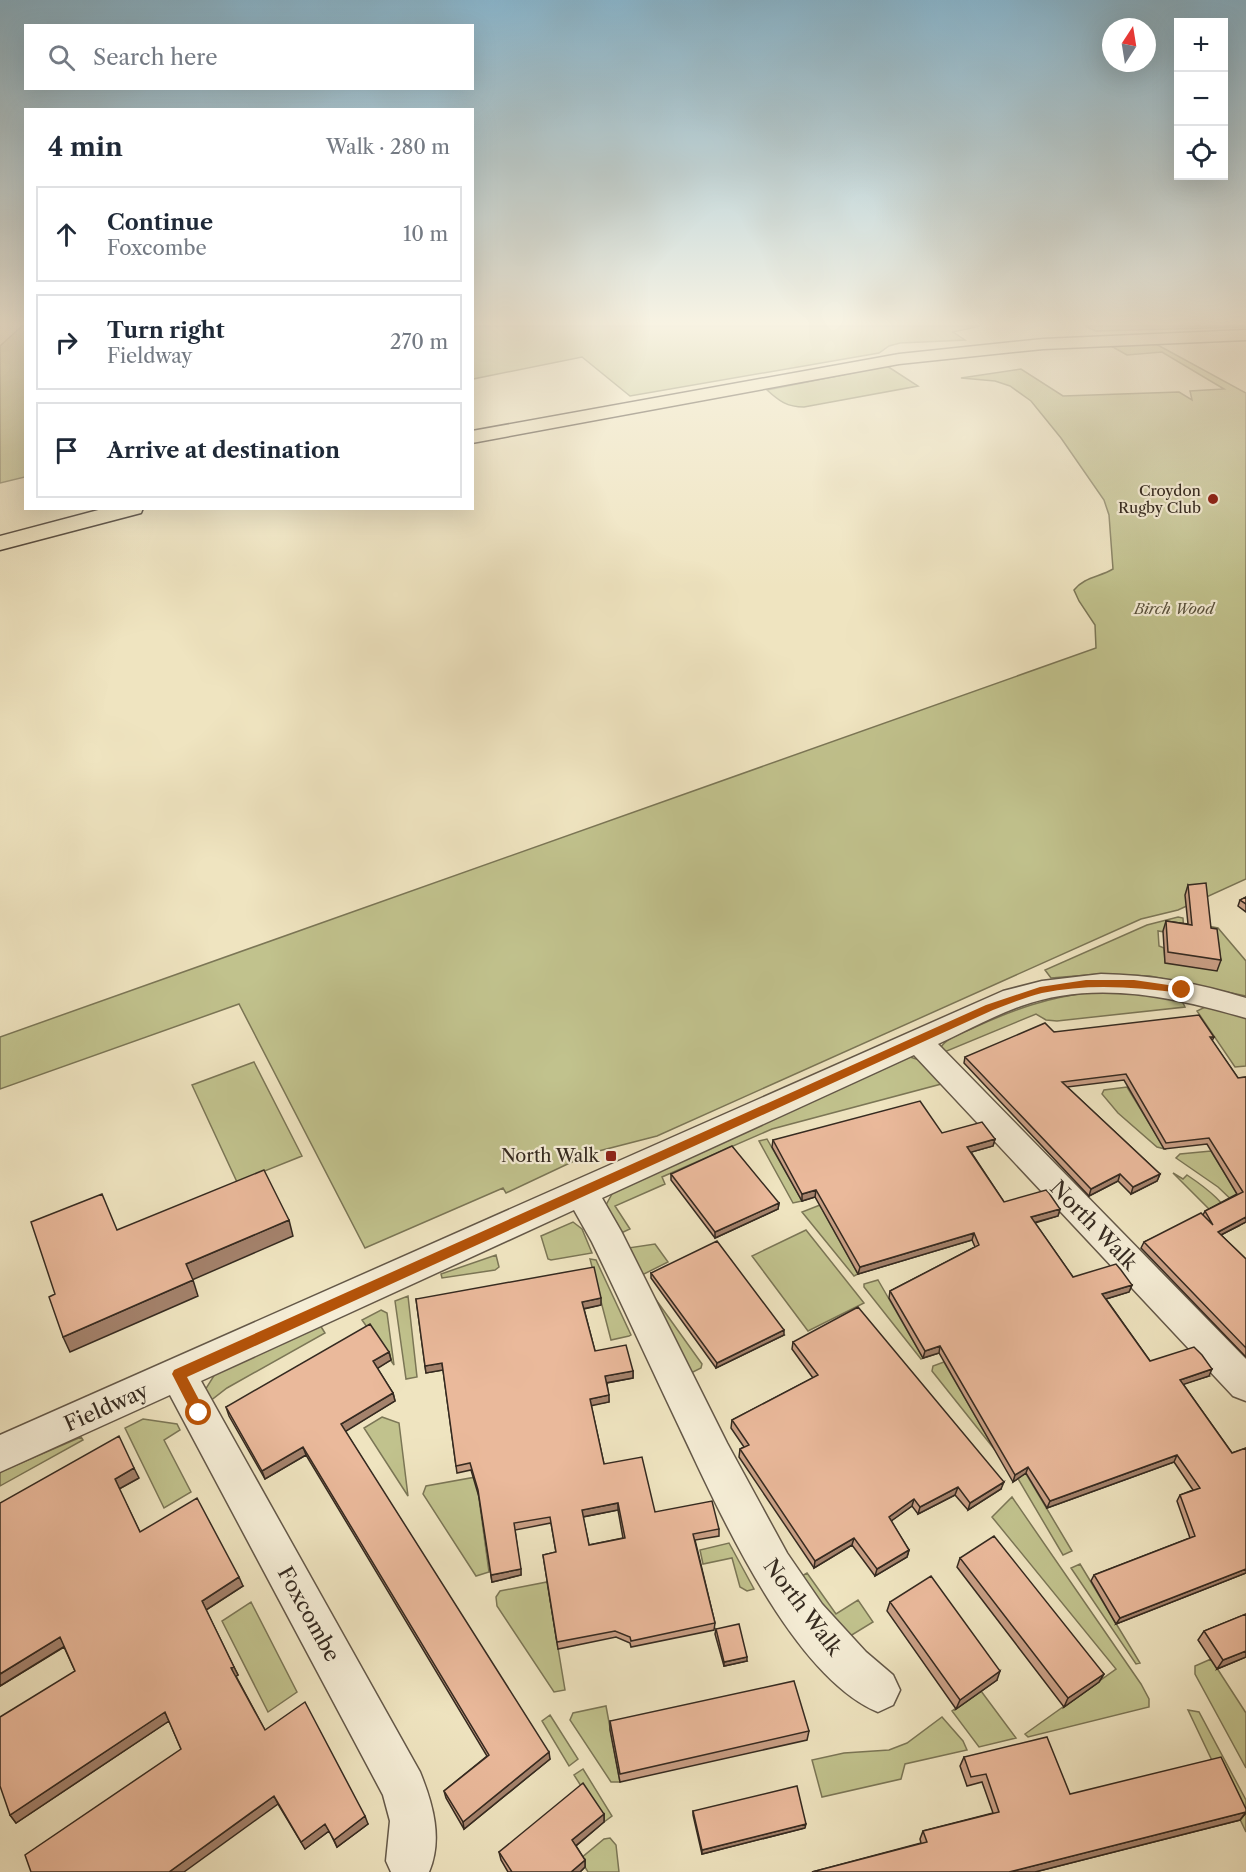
<!DOCTYPE html>
<meta charset="utf-8">
<style>
body{margin:0;font-family:"Libre Caslon Text",serif;background:#f2f2f3;color:#1f2937}
.controls{position:absolute;right:18px;top:18px;display:grid;overflow:hidden;border-radius:0px;box-shadow:0 6px 24px #0002}
.controls button{width:54px;height:54px;display:grid;place-items:center;padding:0;border:0;border-bottom:2px solid #e0e1e3;background:#fff;color:#1f2937;font:30px sans-serif}
.compass{position:absolute;left:1102px;top:18px;width:54px;height:54px;border-radius:50%;background:#fff;box-shadow:0 6px 24px #0002;rotate:12deg}
.stop{position:absolute;width:18px;height:18px;margin:-14px;border:4px solid #b45309;border-radius:50%;background:#fff}
.stop.end{background:#b45309;border-color:#fff;box-shadow:0 2px 6px #0008}
.list{margin:0;padding:0;list-style:none}
h2{display:flex;justify-content:space-between;align-items:center;height:78px;margin:0;padding:0 24px;font-size:26px}
h2 small{font-size:20px;font-weight:400;color:#747a83}
.list li{display:grid;grid-template-columns:39px 1fr auto;gap:18px;align-items:center;box-sizing:border-box;height:96px;margin:0 12px 12px;padding:0 12px;border:2px solid #e0e1e3;border-radius:0px}
.list b{display:block;font-size:22px;white-space:nowrap}
.list p{margin:0;font-size:20px;white-space:nowrap;color:#747a83}
.list em{font-size:20px;font-style:normal;color:#747a83}
.icon{flex:none;width:33px;height:33px;fill:none;stroke:currentColor;stroke-width:2;stroke-linecap:round;stroke-linejoin:round}
.map{position:relative;flex:none;width:1246px;height:1872px;overflow:hidden}
.search{position:absolute;background:#fff;box-shadow:0 6px 24px #0002;left:24px;top:24px;width:450px;height:66px;display:flex;align-items:center;gap:15px;box-sizing:border-box;padding:0 21px;border-radius:0px;color:#747a83;font-size:22px}
.panel{position:absolute;background:#fff;box-shadow:0 6px 24px #0002;left:24px;top:108px;width:450px;height:402px;border-radius:0px}
.map>svg:first-child{display:block}
</style>
<div class="map">
<svg width="1246" height="1872" viewBox="0 0 1246 1872">
<rect width="100%" height="100%" fill="#efe4c0"/>
<filter id="stains"><feTurbulence type="fractalNoise" baseFrequency=".00333" numOctaves="4"/><feColorMatrix values="0 0 0 0 .2 0 0 0 0 .09 0 0 0 0 .02 0 0 0 .5 -.17"/></filter>
<radialGradient id="worn" r=".72"><stop offset=".6" stop-color="#630" stop-opacity="0"/><stop offset="1" stop-color="#630" stop-opacity=".3"/></radialGradient>
<path fill="#c1c28d" stroke="#7b7656" stroke-width="1.5" d="M 22,326 L 26,326 L 25,477 L 0,483 L 0,346 Z
M 472,326 L 980,326 L 953,332 L 965,340 L 900,343 L 889,346 L 879,353 L 630,396 L 582,357 L 473,379 Z
M 1085,326 L 1246,326 L 1246,327 L 1096,331 Z
M 1154,343 L 1246,393 L 1246,879 L 1178,910 L 1141,919 L 657,1136 L 591,1153 L 506,1193 L 503,1188 L 365,1248 L 239,1004 L 0,1089 L 0,1037 L 1096,648 L 1095,625 L 1079,601 L 1074,590 C 1084,577 1100,577 1113,569 L 1109,515 L 1104,500 L 1061,438 L 1031,401 L 1010,386 L 995,381 L 961,378 L 1021,369 L 1063,396 L 1179,392 L 1192,400 L 1190,391 L 1224,389 L 1162,352 L 1127,355 L 1111,346 Z
M 887,366 L 918,386 L 804,407 C 787,407 779,401 767,390 Z
M 1178,917 L 1183,918 L 1184,935 L 1158,931 L 1159,946 L 1164,948 L 1165,962 L 1216,970 L 1215,955 L 1220,955 L 1218,940 L 1192,936 L 1191,923 L 1218,928 L 1246,961 L 1246,996 L 1150,976 L 1100,974 L 1051,978 L 1045,970 L 1147,925 Z
M 1094,992 L 1120,992 L 1181,999 L 1185,1007 L 1057,1021 L 1046,1020 L 1036,1014 L 942,1053 L 941,1047 C 948,1037 963,1033 973,1028 C 1015,1009 1048,997 1094,992 Z
M 1209,1005 L 1246,1017 L 1246,1066 L 1235,1067 L 1197,1011 Z
M 910,1057 L 926,1062 L 945,1083 L 772,1129 L 662,1177 L 665,1184 L 615,1206 L 630,1229 L 619,1234 L 606,1205 L 613,1192 Z
M 254,1062 L 302,1156 L 237,1182 L 192,1085 Z
M 1127,1087 L 1165,1149 L 1157,1147 L 1118,1113 L 1102,1094 L 1104,1090 Z
M 767,1139 L 802,1201 L 793,1203 L 759,1141 Z
M 1211,1151 L 1246,1208 L 1237,1205 L 1218,1187 L 1176,1158 L 1180,1154 Z
M 1173,1173 L 1183,1179 L 1187,1175 C 1211,1191 1223,1202 1239,1226 L 1230,1230 Z
M 820,1205 L 858,1274 L 854,1276 L 802,1212 Z
M 573,1222 L 582,1229 L 592,1253 L 551,1260 L 548,1259 L 541,1236 Z
M 806,1230 L 864,1303 L 808,1331 L 752,1256 Z
M 655,1244 L 668,1262 L 640,1276 L 628,1248 Z
M 496,1255 L 499,1267 L 495,1270 L 442,1278 L 441,1274 Z
M 590,1259 L 596,1260 L 631,1335 L 629,1336 L 611,1340 Z
M 878,1280 L 923,1358 L 921,1359 L 864,1287 L 864,1284 Z
M 644,1283 L 702,1364 L 701,1368 L 691,1373 Z
M 408,1296 L 417,1377 L 406,1379 L 395,1301 Z
M 381,1310 L 387,1313 L 394,1365 L 362,1320 Z
M 320,1325 L 325,1333 L 227,1388 L 210,1401 L 205,1390 L 215,1374 Z
M 944,1362 L 995,1450 L 932,1371 L 933,1366 Z
M 382,1417 L 399,1423 L 408,1496 L 364,1428 Z
M 143,1419 L 177,1424 L 180,1430 L 164,1440 L 191,1492 L 164,1508 L 125,1428 Z
M 81,1437 L 83,1440 L 0,1486 L 0,1472 Z
M 1016,1457 L 1072,1551 L 1063,1555 L 1007,1460 Z
M 476,1477 L 489,1572 L 476,1576 L 423,1494 L 426,1486 Z
M 1012,1497 L 1141,1684 L 1149,1699 L 1149,1707 L 1028,1737 L 1025,1734 L 1116,1669 L 992,1517 Z
M 729,1543 L 754,1589 L 747,1591 L 740,1587 L 732,1558 L 703,1564 L 700,1550 Z
M 1080,1564 L 1140,1663 L 1136,1664 L 1071,1568 Z
M 807,1573 L 836,1614 L 858,1600 L 873,1622 L 842,1641 L 795,1580 Z
M 547,1582 L 565,1690 L 554,1692 L 497,1606 L 496,1597 L 500,1591 Z
M 251,1602 L 297,1692 L 268,1712 L 222,1621 Z
M 1211,1659 L 1246,1713 L 1246,1768 L 1195,1674 L 1195,1666 Z
M 981,1691 L 1016,1738 L 979,1747 L 952,1711 Z
M 606,1706 L 620,1782 L 611,1782 L 570,1720 L 573,1713 Z
M 1188,1710 L 1199,1712 L 1246,1800 L 1246,1832 Z
M 550,1715 L 578,1759 L 569,1766 L 542,1721 Z
M 942,1717 L 963,1741 L 967,1750 L 905,1764 L 901,1779 L 822,1797 L 812,1760 L 844,1753 L 889,1750 L 907,1743 Z
M 583,1769 L 612,1816 L 604,1822 L 574,1775 Z
M 610,1838 L 616,1845 L 619,1872 L 588,1872 L 580,1859 L 604,1839 Z"/>
<g fill="none" stroke-linecap="round" stroke-linejoin="round">
<g stroke="#645848" stroke-width="3">
<path id="minor" d="M 1101,974 C 1151,975 1198,983 1246,998 L 1246,1018 C 1174,997 1095,979 1021,1006 C 993,1016 966,1031 938,1044 L 1246,1359 L 1246,1401 L 1233,1396 L 914,1055 L 602,1198 L 621,1231 L 727,1443 L 787,1553 L 822,1604 L 866,1652 L 893,1675 L 900,1690 L 893,1705 L 878,1712 C 793,1677 721,1515 683,1435 C 652,1370 623,1306 592,1242 L 574,1210 L 201,1381 L 420,1772 C 433,1804 443,1839 429,1872 L 391,1872 L 386,1861 L 390,1821 L 383,1795 L 170,1395 L 0,1472 L 0,1435 L 1003,991 L 1042,981 Z"/>
</g>
<g stroke="#352a20" stroke-width="3">
<path id="primary" d="M 1246,330 L 1246,340 L 1043,349 L 899,364 L 472,443 L 472,431 L 899,354 L 1043,339 Z
M 106,508 L 143,508 L 141,513 L 0,550 L 0,536 Z"/>
</g>
<use href="#minor" fill="#f5edd6" fill-rule="evenodd"/>
<use href="#primary" fill="#efe4c0" fill-rule="evenodd"/>
</g>
<path fill="#c99f85" stroke="#352a20" stroke-width="1.5" fill-rule="evenodd" d="M 1188,885 L 1211,928 L 1221,960 L 1217,971 L 1165,963 L 1163,931 L 1166,921 L 1188,924 L 1185,895 Z
M 1246,897 L 1246,912 L 1238,906 L 1240,900 Z
M 1054,1032 L 1214,1037 L 1212,1041 L 1238,1078 L 1246,1077 L 1246,1222 L 1221,1235 L 1246,1259 L 1246,1357 L 1141,1248 L 1144,1242 L 1203,1215 L 1205,1211 L 1237,1194 L 1207,1144 L 1164,1149 L 1124,1080 L 1067,1087 L 1160,1174 L 1157,1181 L 1131,1194 L 1118,1181 L 1089,1196 L 964,1063 L 965,1057 Z
M 942,1133 L 995,1139 L 993,1146 L 971,1152 L 1004,1202 L 1060,1209 L 1058,1216 L 1035,1223 L 1073,1277 L 1132,1285 L 1129,1292 L 1106,1299 L 1150,1361 L 1209,1376 L 1183,1384 L 1232,1453 L 1246,1448 L 1246,1573 L 1116,1624 L 1091,1581 L 1094,1575 L 1190,1538 L 1177,1501 L 1180,1495 L 1193,1490 L 1174,1462 L 1047,1508 L 1026,1473 L 1013,1482 L 939,1353 L 923,1358 L 889,1298 L 890,1291 L 975,1247 L 972,1240 L 858,1274 L 815,1197 L 802,1201 L 772,1147 L 773,1140 Z
M 671,1174 L 779,1203 L 778,1209 L 715,1238 L 671,1180 Z
M 651,1273 L 784,1335 L 716,1368 L 651,1278 Z
M 416,1299 L 601,1305 L 584,1309 L 595,1351 L 633,1371 L 633,1378 L 607,1383 L 609,1402 L 591,1405 L 604,1464 L 655,1512 L 719,1529 L 719,1536 L 695,1540 L 715,1623 L 714,1630 L 631,1647 L 630,1643 L 616,1637 L 558,1649 L 543,1555 L 556,1552 L 551,1523 L 515,1530 L 521,1575 L 492,1582 L 479,1497 L 471,1470 L 457,1473 L 443,1370 L 426,1373 ZM 618,1510 L 623,1538 L 589,1545 L 583,1517 Z
M 793,1342 L 1001,1489 L 968,1510 L 955,1495 L 918,1514 L 912,1506 L 891,1521 L 909,1550 L 907,1557 L 875,1576 L 852,1545 L 814,1568 L 739,1457 L 740,1449 L 744,1447 L 731,1428 L 732,1420 L 813,1378 L 792,1349 Z
M 389,1352 L 391,1360 L 377,1368 L 393,1393 L 395,1401 L 345,1431 L 550,1759 L 464,1829 L 446,1798 L 444,1791 L 487,1756 L 306,1455 L 265,1479 L 229,1416 L 226,1407 Z
M 139,1478 L 119,1489 L 140,1532 L 243,1586 L 206,1610 L 234,1667 L 238,1675 L 236,1676 L 265,1730 L 368,1824 L 337,1847 L 329,1831 L 305,1849 L 278,1804 L 181,1749 L 169,1721 L 16,1823 L 10,1815 L 75,1671 L 64,1647 L 0,1686 L 0,1503 Z
M 960,1558 L 1104,1674 L 1099,1682 L 1064,1707 L 957,1567 Z
M 890,1602 L 997,1680 L 956,1709 L 887,1611 Z
M 1246,1614 L 1246,1657 L 1217,1669 L 1198,1640 L 1204,1631 Z
M 716,1629 L 747,1661 L 724,1666 L 715,1634 Z
M 610,1721 L 809,1731 L 807,1740 L 620,1782 L 610,1730 Z
M 964,1757 L 1070,1794 L 1246,1809 L 1246,1813 L 1240,1820 L 1035,1872 L 812,1872 L 921,1843 L 920,1839 L 923,1831 L 993,1813 L 982,1782 L 967,1786 L 960,1766 Z
M 693,1811 L 805,1828 L 702,1854 L 693,1815 Z
M 604,1814 L 604,1822 L 576,1846 L 585,1860 L 585,1867 L 580,1872 L 508,1872 L 501,1860 L 499,1852 Z"/>
<path fill="#a4826c" stroke="#352a20" stroke-width="1.5" d="M 995,1139 L 993,1146 L 965,1154 L 967,1147 Z
M 1120,1174 L 1118,1181 L 1089,1196 L 1091,1189 Z
M 1160,1174 L 1157,1181 L 1131,1194 L 1133,1187 Z
M 816,1190 L 815,1197 L 802,1201 L 802,1194 Z
M 779,1203 L 778,1209 L 715,1238 L 715,1232 Z
M 1060,1209 L 1058,1216 L 1029,1224 L 1031,1217 Z
M 1246,1217 L 1246,1222 L 1215,1238 L 1218,1232 Z
M 289,1220 L 293,1236 L 192,1280 L 186,1264 Z
M 974,1233 L 972,1240 L 858,1274 L 860,1267 Z
M 193,1280 L 198,1296 L 70,1352 L 63,1337 Z
M 1132,1285 L 1129,1292 L 1099,1301 L 1102,1294 Z
M 601,1298 L 601,1305 L 582,1309 L 582,1302 Z
M 784,1330 L 784,1335 L 716,1368 L 717,1363 Z
M 940,1346 L 939,1353 L 923,1358 L 925,1351 Z
M 389,1352 L 391,1360 L 375,1370 L 373,1361 Z
M 442,1363 L 443,1370 L 426,1373 L 425,1366 Z
M 1212,1369 L 1209,1376 L 1176,1387 L 1180,1380 Z
M 633,1371 L 633,1378 L 605,1383 L 605,1376 Z
M 393,1393 L 395,1401 L 343,1433 L 341,1424 Z
M 609,1395 L 609,1402 L 590,1406 L 590,1399 Z
M 303,1447 L 306,1455 L 265,1479 L 262,1471 Z
M 1177,1455 L 1174,1462 L 1047,1508 L 1050,1501 Z
M 1028,1467 L 1026,1473 L 1013,1482 L 1015,1475 Z
M 134,1468 L 139,1478 L 119,1489 L 115,1479 Z
M 1004,1482 L 1001,1489 L 968,1510 L 970,1503 Z
M 958,1487 L 955,1495 L 918,1514 L 920,1507 Z
M 914,1499 L 912,1506 L 887,1524 L 889,1517 Z
M 618,1503 L 618,1510 L 582,1517 L 582,1510 Z
M 854,1538 L 852,1545 L 814,1568 L 815,1561 Z
M 909,1550 L 907,1557 L 875,1576 L 877,1569 Z
M 521,1569 L 521,1575 L 492,1582 L 491,1575 Z
M 1246,1569 L 1246,1573 L 1116,1624 L 1120,1618 Z
M 239,1577 L 243,1586 L 206,1610 L 202,1601 Z
M 60,1637 L 65,1646 L 0,1686 L 0,1674 Z
M 1246,1651 L 1246,1657 L 1217,1669 L 1223,1660 Z
M 747,1657 L 747,1661 L 724,1666 L 724,1662 Z
M 234,1667 L 238,1675 L 235,1677 L 231,1668 Z
M 1000,1671 L 997,1680 L 956,1709 L 960,1700 Z
M 1104,1674 L 1099,1682 L 1064,1707 L 1068,1698 Z
M 165,1712 L 169,1721 L 16,1823 L 10,1815 Z
M 549,1752 L 550,1759 L 464,1829 L 463,1822 Z
M 274,1796 L 278,1804 L 184,1872 L 169,1872 Z
M 1246,1812 L 1240,1820 L 1035,1872 L 1009,1872 Z
M 604,1814 L 604,1822 L 573,1848 L 572,1840 Z
M 365,1816 L 368,1824 L 337,1847 L 334,1840 Z
M 325,1824 L 329,1831 L 305,1849 L 301,1842 Z
M 806,1824 L 805,1828 L 702,1854 L 702,1850 Z
M 585,1860 L 585,1867 L 580,1872 L 571,1872 Z"/>
<path fill="#eab99b" stroke="#352a20" stroke-width="1.5" fill-rule="evenodd" d="M 1206,883 L 1211,928 L 1217,929 L 1221,960 L 1168,952 L 1166,921 L 1192,925 L 1188,885 Z
M 1246,897 L 1246,904 L 1240,900 Z
M 1199,1015 L 1214,1037 L 1210,1037 L 1238,1078 L 1246,1077 L 1246,1217 L 1218,1232 L 1246,1259 L 1246,1348 L 1144,1242 L 1201,1213 L 1213,1225 L 1205,1211 L 1243,1192 L 1209,1138 L 1166,1143 L 1126,1074 L 1062,1082 L 1160,1174 L 1133,1187 L 1120,1174 L 1091,1189 L 965,1057 L 1045,1023 L 1054,1032 Z
M 920,1101 L 942,1133 L 982,1122 L 995,1139 L 967,1147 L 1004,1202 L 1046,1190 L 1049,1193 L 1060,1209 L 1031,1217 L 1073,1277 L 1116,1264 L 1121,1270 L 1132,1285 L 1102,1294 L 1150,1361 L 1194,1347 L 1202,1355 L 1212,1369 L 1180,1380 L 1232,1453 L 1246,1448 L 1246,1569 L 1120,1618 L 1094,1575 L 1195,1536 L 1180,1495 L 1200,1488 L 1177,1455 L 1050,1501 L 1028,1467 L 1015,1475 L 940,1346 L 925,1351 L 890,1291 L 979,1245 L 974,1233 L 860,1267 L 816,1190 L 802,1194 L 773,1140 Z
M 732,1146 L 779,1203 L 715,1232 L 671,1174 Z
M 264,1170 L 289,1220 L 186,1264 L 193,1280 L 63,1337 L 49,1297 L 55,1294 L 31,1222 L 102,1194 L 117,1230 Z
M 717,1241 L 784,1330 L 717,1363 L 651,1273 Z
M 594,1267 L 601,1298 L 582,1302 L 595,1351 L 626,1345 L 633,1371 L 605,1376 L 609,1395 L 590,1399 L 604,1464 L 642,1457 L 655,1512 L 712,1501 L 719,1529 L 693,1534 L 715,1623 L 631,1641 L 630,1637 L 615,1631 L 557,1642 L 543,1555 L 556,1552 L 550,1517 L 514,1523 L 521,1569 L 491,1575 L 478,1490 L 470,1463 L 456,1466 L 442,1363 L 425,1366 L 416,1299 ZM 618,1503 L 625,1538 L 589,1545 L 582,1510 Z
M 858,1307 L 1004,1482 L 970,1503 L 958,1487 L 920,1507 L 914,1499 L 889,1517 L 909,1550 L 877,1569 L 854,1538 L 815,1561 L 740,1449 L 749,1445 L 732,1420 L 818,1375 L 793,1342 Z
M 370,1324 L 389,1352 L 373,1361 L 393,1393 L 341,1424 L 549,1752 L 463,1822 L 444,1791 L 489,1755 L 303,1447 L 262,1471 L 226,1407 Z
M 119,1436 L 134,1468 L 115,1479 L 140,1532 L 197,1498 L 239,1577 L 202,1601 L 234,1667 L 231,1668 L 265,1730 L 305,1702 L 365,1816 L 334,1840 L 325,1824 L 301,1842 L 274,1796 L 169,1872 L 31,1872 L 25,1855 L 181,1749 L 165,1712 L 10,1815 L 0,1786 L 0,1717 L 75,1671 L 60,1637 L 0,1674 L 0,1503 Z
M 994,1536 L 1104,1674 L 1068,1698 L 960,1558 Z
M 931,1576 L 1000,1671 L 960,1700 L 890,1602 Z
M 1246,1614 L 1246,1651 L 1223,1660 L 1204,1631 Z
M 739,1624 L 747,1657 L 724,1662 L 716,1629 Z
M 794,1681 L 809,1731 L 620,1774 L 610,1721 Z
M 1047,1737 L 1070,1794 L 1221,1757 L 1246,1809 L 1246,1812 L 1009,1872 L 812,1872 L 927,1842 L 923,1831 L 999,1812 L 986,1774 L 971,1777 L 964,1757 Z
M 583,1783 L 604,1814 L 572,1840 L 585,1860 L 571,1872 L 512,1872 L 499,1852 Z
M 797,1786 L 806,1824 L 702,1850 L 693,1811 Z"/>
<linearGradient id="sky" x2="0" y2="1"><stop stop-color="#89b8d1"/><stop offset="0.55" stop-color="#f8f3e3"/><stop offset="1" stop-color="#f8f3e3" stop-opacity="0"/></linearGradient>
<rect width="1246" height="588" fill="url(#sky)"/>
<path fill="#b45309" d="M 1086,980 L 1134,980 L 1182,987 L 1187,990 L 1182,993 C 1135,987 1089,983 1042,993 C 1026,997 1009,1004 993,1010 L 187,1377 L 206,1413 L 204,1417 L 199,1419 L 194,1417 L 172,1374 L 174,1370 L 986,1005 L 1040,987 Z"/>
<g fill="#8f2418" stroke="#f5edd6" stroke-width="2">
<circle cx="1213" cy="499" r="6"/>
<rect x="605" y="1150" width="12" height="12" rx="3"/>
</g>
<g text-anchor="middle" dominant-baseline="central" stroke-width="4.5" stroke-linejoin="round" paint-order="stroke">
<g font-size="15" fill="#352a20" stroke="#f5edd6" text-anchor="end">
<text x="1201" y="490">Croydon<tspan x="1201" dy="17">Rugby Club</tspan></text>
</g>
<g font-size="15" font-style="italic" fill="#58503b" stroke="#f5edd6">
<text x="1174" y="608">Birch Wood</text>
</g>
<g font-size="18" fill="#352a20" stroke="#f5edd6" text-anchor="end">
<text x="599" y="1156">North Walk</text>
</g>
<g font-size="21" fill="#352a20" stroke="#f5edd6">
<text transform="translate(1094 1225) rotate(46)">North Walk</text>
<text transform="translate(106 1407) rotate(-24)">Fieldway</text>
<text transform="translate(803 1607) rotate(53)">North Walk</text>
<text transform="translate(309 1614) rotate(61)">Foxcombe</text>
</g>
</g>
<rect width="100%" height="100%" filter="url(#stains)"/>
<rect width="100%" height="100%" fill="url(#worn)"/>
</svg>
<div class="controls">
<button>+</button>
<button>−</button>
<button><svg class="icon" aria-label="locate" viewBox="0 0 24 24"><circle cx="12" cy="12" r="6"/><path d="M12 2v4M12 18v4M2 12h4M18 12h4"/></svg></button>
</div>
<svg class="compass" viewBox="-18 -18 36 36"><path d="M0-13l5 13h-10z" fill="#e53935"/><path d="M0 13l5-13h-10z" fill="#747a83"/></svg>
<div class="stop" style="left:199px;top:1413px"></div>
<div class="stop end" style="left:1182px;top:990px"></div>
<div class="search"><svg class="icon" aria-label="search" viewBox="0 0 24 24"><circle cx="10" cy="10" r="6"/><path d="M15 15l6 6"/></svg>Search here</div>
<section class="panel">
<h2>4 min<small>Walk · 280 m</small></h2>
<ul class="list">
<li><svg class="icon" aria-label="ahead" viewBox="0 0 24 24"><path d="M12 20V5M6 11l6-6 6 6"/></svg><div><b>Continue</b><p>Foxcombe</p></div><em>10 m</em></li>
<li><svg class="icon" aria-label="right" viewBox="0 0 24 24"><path d="M7 20v-9h11M14 6l5 5-5 5"/></svg><div><b>Turn right</b><p>Fieldway</p></div><em>270 m</em></li>
<li><svg class="icon" aria-label="arrive" viewBox="0 0 24 24"><path d="M6 21V4h12l-3 4 3 4H6"/></svg><div><b>Arrive at destination</b></div></li>
</ul>
</section>
</div>
